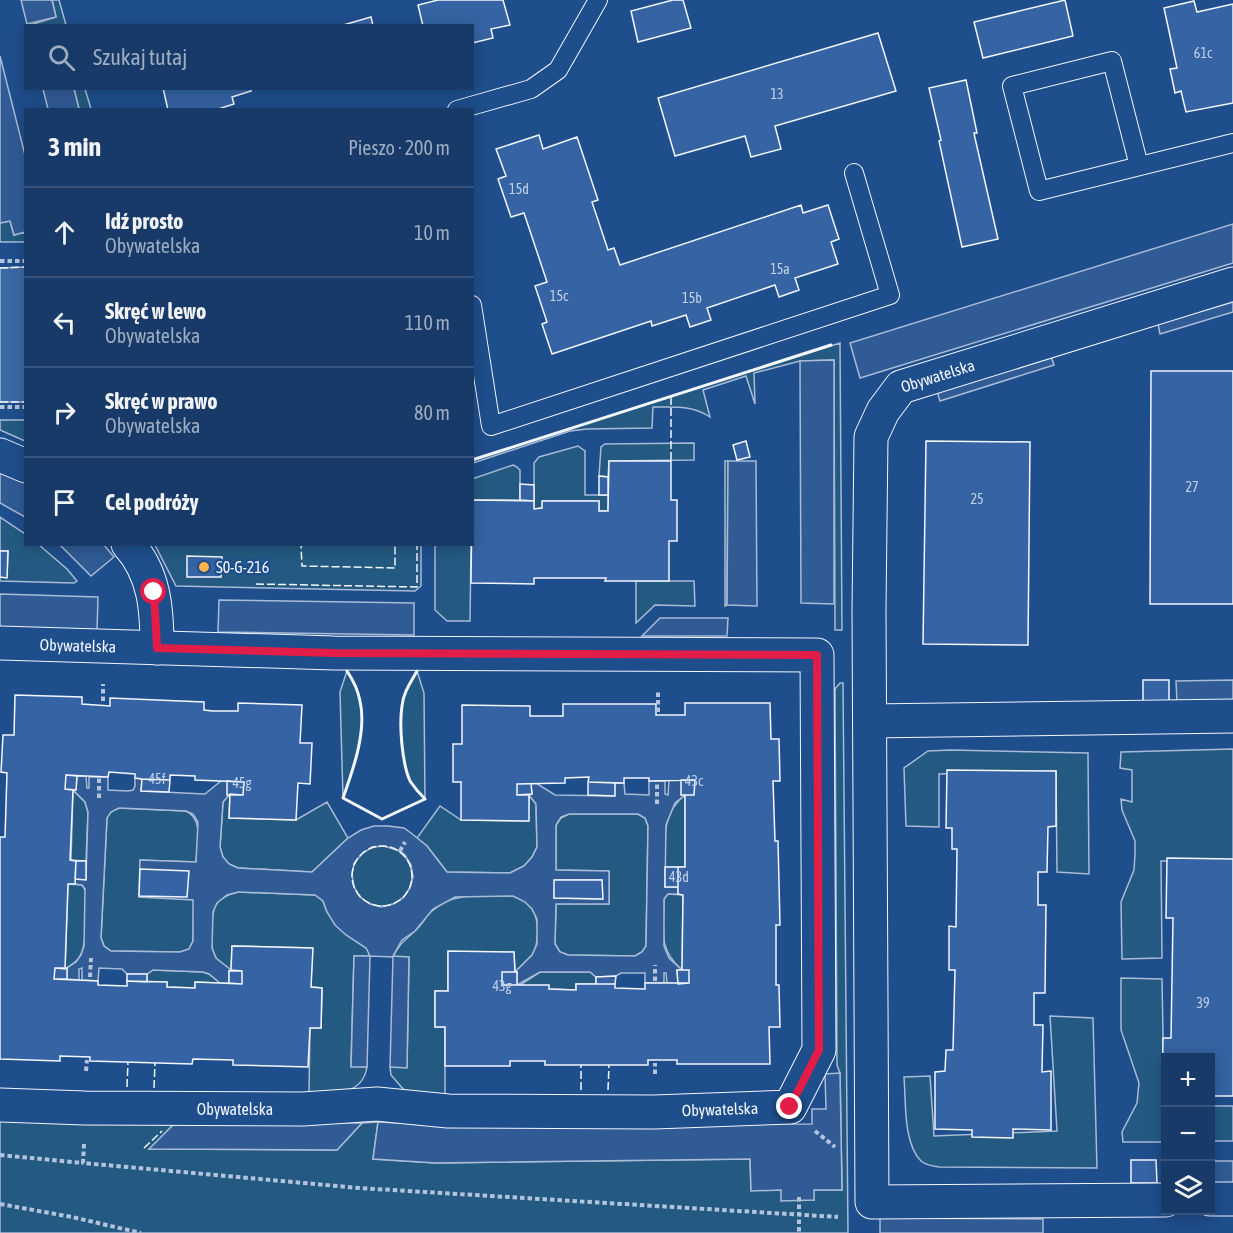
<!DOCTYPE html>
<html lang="pl">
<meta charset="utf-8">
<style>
body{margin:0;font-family:"Asap Condensed",sans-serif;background:#244571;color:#f1f3f6}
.controls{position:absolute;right:18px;bottom:18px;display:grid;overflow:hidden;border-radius:0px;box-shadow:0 3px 15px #0003}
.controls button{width:54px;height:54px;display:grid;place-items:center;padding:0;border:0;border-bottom:2px solid #36547d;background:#173a69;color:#f1f3f6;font:30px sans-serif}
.stop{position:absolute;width:18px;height:18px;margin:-14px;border:4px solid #e11d48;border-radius:50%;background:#fff}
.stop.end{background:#e11d48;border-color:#fff;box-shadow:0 2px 6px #0008}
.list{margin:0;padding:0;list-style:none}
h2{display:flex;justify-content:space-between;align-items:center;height:78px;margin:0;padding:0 24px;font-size:26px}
h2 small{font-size:20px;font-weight:400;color:#9eadc0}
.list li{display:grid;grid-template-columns:39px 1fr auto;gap:18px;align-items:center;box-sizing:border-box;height:90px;padding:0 24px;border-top:2px solid #36547d}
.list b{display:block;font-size:22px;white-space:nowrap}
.list p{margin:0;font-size:20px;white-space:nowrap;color:#9eadc0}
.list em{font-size:20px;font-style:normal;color:#9eadc0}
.icon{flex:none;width:33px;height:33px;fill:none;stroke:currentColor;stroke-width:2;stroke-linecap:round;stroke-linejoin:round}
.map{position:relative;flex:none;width:1233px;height:1233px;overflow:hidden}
.search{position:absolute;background:#173a69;box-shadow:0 3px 15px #0003;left:24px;top:24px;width:450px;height:66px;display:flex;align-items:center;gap:15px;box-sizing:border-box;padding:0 21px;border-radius:0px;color:#9eadc0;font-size:22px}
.panel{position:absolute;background:#173a69;box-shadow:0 3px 15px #0003;left:24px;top:108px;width:450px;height:438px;border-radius:0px}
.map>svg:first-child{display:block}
</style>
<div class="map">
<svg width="1233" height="1233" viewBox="0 0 1233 1233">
<rect width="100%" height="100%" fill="#1f4e8c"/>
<path fill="#245a82" stroke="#a8bbd7" stroke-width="1.5" d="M 52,0 L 59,0 L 66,25 L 27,26 L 56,17 Z
M 74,89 L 85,89 L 91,109 L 79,109 Z
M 10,221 L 14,235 L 25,232 L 25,242 L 0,242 L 0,223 Z
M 840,343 L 842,630 L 835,630 L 834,360 L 800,361 L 754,373 L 755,404 L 746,376 L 703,390 L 710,417 C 692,405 674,407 653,407 L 652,428 L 587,429 L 570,431 L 473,463 L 472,460 Z
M 0,420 L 25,420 L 25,441 L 0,430 Z
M 694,443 L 694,460 L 609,461 L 608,477 L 599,476 L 601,447 L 605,444 Z
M 578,446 L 585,451 L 585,495 L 608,495 L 608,511 L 599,511 L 599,501 L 543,501 L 542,508 L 534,509 L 534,463 L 539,457 Z
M 725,461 L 728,461 L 727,605 L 725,606 Z
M 513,465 L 517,467 L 520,470 L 520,500 L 473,500 L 472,479 Z
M 0,517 L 25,534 L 26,544 L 39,545 L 67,569 L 77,581 L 74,583 L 0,581 L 0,577 L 7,577 L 8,551 L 0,551 Z
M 155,545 L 421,545 L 421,586 L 415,591 L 176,586 Z
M 435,545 L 471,545 L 470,621 L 447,621 L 435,610 Z
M 636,581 L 694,581 L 695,606 L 655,605 L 636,623 Z
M 347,671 C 353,680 358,690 360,701 C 367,731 353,770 343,798 L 340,692 Z
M 417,671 L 424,693 L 425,799 C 420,794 414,787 410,781 C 402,763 399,725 402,706 C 403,693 411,682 417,671 Z
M 840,683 L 843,683 L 848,1233 L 0,1233 L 0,1117 L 176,1122 L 150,1149 L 337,1150 L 362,1123 L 378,1122 L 373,1159 L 436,1163 L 750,1159 L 751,1190 L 781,1190 L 814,1200 L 813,1190 L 842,1190 L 840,1073 L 837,1065 L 835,689 Z
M 1233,749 L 1233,861 L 1161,861 L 1162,958 L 1122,959 L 1121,902 L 1134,870 L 1135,854 L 1135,841 L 1122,810 L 1121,799 L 1132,802 L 1132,770 L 1120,768 L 1121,752 Z
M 951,750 L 1088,753 L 1089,874 L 1057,872 L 1056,771 L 939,774 L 939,827 L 906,826 L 904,768 L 928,751 Z
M 73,790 L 85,802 L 88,812 L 86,861 L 71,860 Z
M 230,794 L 229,818 L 296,820 L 327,802 L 348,838 L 312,872 L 238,868 L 229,864 L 223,857 L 220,847 L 223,802 Z
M 529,795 L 536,804 L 537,847 L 532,857 L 524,866 L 510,873 L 447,872 L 427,846 L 417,838 L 440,806 L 461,820 L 528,821 Z
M 685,795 L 685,867 L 665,867 C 665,839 661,814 685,795 Z
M 119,808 L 186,811 C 204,819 197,845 196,862 L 140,860 L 140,869 L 194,900 L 193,941 L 189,949 L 180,952 L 111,951 L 104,946 L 101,938 L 107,818 L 111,811 Z
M 569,814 L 638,814 L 645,818 L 648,826 L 646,946 L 642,952 L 635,956 L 568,955 L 560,952 L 555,944 L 556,904 L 609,904 L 609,871 L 556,870 L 556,825 L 561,818 Z
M352 876a30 30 0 1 1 60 0a30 30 0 1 1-60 0Z
M 68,884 L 82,885 L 86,892 C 85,908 88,943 80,956 C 77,962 71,965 65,969 Z
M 238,892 L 315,895 L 323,901 L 327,912 L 367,948 L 370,956 L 354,956 L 351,1066 L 367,1067 C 362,1097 333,1092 309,1093 L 310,1028 L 321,1028 L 322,988 L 311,987 L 312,948 L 232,946 L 231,970 C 226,966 220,963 216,958 C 209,948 210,913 217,903 C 222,897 230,894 238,892 Z
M 668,894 L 683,895 L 682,970 C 657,948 664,930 664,899 Z
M 513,896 C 520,899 528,902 532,909 C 540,921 539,944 532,955 C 527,961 520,967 515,972 L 514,952 L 448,952 L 448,991 L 435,991 L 435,1027 L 445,1027 L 445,1095 L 404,1090 L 391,1075 L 390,1067 L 407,1067 L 409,957 L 393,957 C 400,942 406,940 417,929 C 423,923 426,916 432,911 C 454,891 485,896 513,896 Z
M 153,970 L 203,972 L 209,974 L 220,983 L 195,982 L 195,988 L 167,987 L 167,982 L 147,982 L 147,974 Z
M 540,972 L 590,972 L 596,977 L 596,984 L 576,984 L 576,990 L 549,989 L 520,985 Z
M 1121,978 L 1162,979 L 1165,1142 L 1123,1142 L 1122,1132 L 1137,1103 L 1139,1083 L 1121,1030 Z
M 1050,1016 L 1093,1018 L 1097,1168 L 939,1167 C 933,1166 925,1165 921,1161 C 903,1143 906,1101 904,1077 L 930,1076 L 934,1136 L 1057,1131 Z
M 1211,1106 L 1233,1106 L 1233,1141 L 1211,1141 Z"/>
<path fill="#305b95" stroke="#a8bbd7" stroke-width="1.5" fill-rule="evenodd" d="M 21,0 L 52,0 L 56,17 L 27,24 Z
M 0,56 L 25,155 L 25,232 L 14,235 L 10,221 L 0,223 Z
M 43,89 L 74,89 L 79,109 L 48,109 Z
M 1233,224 L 1233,263 L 860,378 L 850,343 Z
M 1233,302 L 1233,312 L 1160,334 L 1158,324 Z
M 1051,356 L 1054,365 L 940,401 L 937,391 Z
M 834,360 L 834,604 L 801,603 L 800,361 Z
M 728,461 L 756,461 L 757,606 L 727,605 Z
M 0,468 L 25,481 L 25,517 L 0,503 Z
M 60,545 L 104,545 L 114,557 L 91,576 Z
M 0,594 L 98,597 L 97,631 L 0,628 Z
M 219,600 L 414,603 L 414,635 L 218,632 Z
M 660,618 L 728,618 L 727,636 L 642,636 Z
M 1233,680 L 1233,703 L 1177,702 L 1176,681 Z
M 77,776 L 86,776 L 87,788 L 89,788 L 89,777 L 108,777 L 108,790 L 128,791 L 133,790 L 135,786 L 135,778 L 142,779 L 141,791 L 205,794 L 221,781 L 227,781 L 230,794 L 223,802 L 220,847 L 223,857 L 229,864 L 238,868 L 312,872 L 348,838 L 361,830 L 374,826 L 388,826 L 404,828 L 411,833 L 427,846 L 447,872 L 510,873 L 524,866 L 532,857 L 537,847 L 536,804 L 529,795 L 532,794 L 531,784 L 536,783 L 555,795 L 614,796 L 615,783 L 624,783 L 625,794 L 649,795 L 649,781 L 665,781 L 665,794 L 668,795 L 669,780 L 681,780 L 685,795 L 675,803 L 666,825 L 665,887 L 678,887 L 678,894 L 668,894 L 664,899 L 664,946 L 669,958 L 682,970 L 677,970 L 678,984 L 667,983 L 666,973 L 664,973 L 664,983 L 645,983 L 645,973 L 621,973 L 616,976 L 596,977 L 590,972 L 540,972 L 517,985 L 517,972 L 515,972 L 532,955 L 537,944 L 537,919 L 532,909 L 525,902 L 513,896 L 455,897 L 433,909 L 415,931 L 402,940 L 393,956 L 409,957 L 407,1068 L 390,1067 L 393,957 L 370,956 L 367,1067 L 351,1067 L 354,956 L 370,956 L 366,948 L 346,935 L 335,925 L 327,912 L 323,901 L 315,895 L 238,892 L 227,895 L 217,903 L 213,912 L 212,948 L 216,958 L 231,970 L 229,971 L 229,983 L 220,983 L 209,974 L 203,972 L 153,970 L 147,974 L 127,974 L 122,969 L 99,968 L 98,981 L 82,980 L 82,968 L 79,969 L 79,980 L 67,979 L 67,969 L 65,969 L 76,962 L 81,955 L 84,946 L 85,889 L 82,885 L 75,884 L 75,879 L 86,879 L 88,812 L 85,802 L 73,790 L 76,789 ZM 119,808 L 186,811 L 193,814 L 198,822 L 196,862 L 140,860 L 139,897 L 193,900 L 193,941 L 189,949 L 180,952 L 111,951 L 104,946 L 101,938 L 107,818 L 111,812 ZM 569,814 L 638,814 L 645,818 L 648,826 L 646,946 L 642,952 L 635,956 L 568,955 L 560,952 L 555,944 L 556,904 L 609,904 L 609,871 L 556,870 L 556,825 L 561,817 ZM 384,846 L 400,851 L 405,855 L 411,865 L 413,877 L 410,888 L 403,898 L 393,904 L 381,907 L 370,904 L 360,897 L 354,887 L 352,875 L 354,863 L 362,854 L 372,847 ZM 555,880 L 602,880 L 602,899 L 554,898 Z
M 840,1073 L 842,1190 L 814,1190 L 814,1200 L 781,1201 L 781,1190 L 751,1191 L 750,1159 L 436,1163 L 373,1159 L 378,1122 L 438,1125 L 812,1124 L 812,1109 L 826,1109 L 825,1074 Z
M 176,1122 L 213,1122 L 362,1123 L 337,1150 L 149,1149 Z
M 1210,1161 L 1233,1161 L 1233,1183 L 1211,1183 Z
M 880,1218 L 1043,1219 L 1043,1233 L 880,1233 Z"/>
<path fill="#3b69a3" stroke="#a8bbd7" stroke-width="1.5" d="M 25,267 L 25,402 L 0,402 L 0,268 Z"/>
<path fill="#3563a3" stroke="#f2f6ff" stroke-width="1.5" d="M 438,0 L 503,0 L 510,25 L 491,29 L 493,38 L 472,43 L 472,26 L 423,26 L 418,5 Z
M 673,0 L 683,0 L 691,28 L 638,42 L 631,11 Z
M 1065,0 L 1073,36 L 983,58 L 974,22 Z
M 1194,1 L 1197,12 L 1233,4 L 1233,103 L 1186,112 L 1181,91 L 1175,93 L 1170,69 L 1177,68 L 1164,8 Z
M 371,17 L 373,26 L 340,26 Z
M 878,33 L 896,91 L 775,126 L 781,149 L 751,157 L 745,136 L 675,156 L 658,98 Z
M 966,80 L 977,133 L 974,133 L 975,138 L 998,239 L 962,247 L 939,141 L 941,140 L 929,88 Z
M 163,88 L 250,88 L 251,91 L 232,97 L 234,104 L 215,110 L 168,110 Z
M 539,135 L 543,149 L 577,137 L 598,200 L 592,202 L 608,250 L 614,248 L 620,265 L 801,205 L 803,213 L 828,205 L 839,239 L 831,242 L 838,264 L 795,278 L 799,290 L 779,297 L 775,285 L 707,308 L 711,320 L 690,327 L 686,315 L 652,326 L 651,321 L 552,354 L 542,324 L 547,322 L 535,286 L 547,282 L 524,213 L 511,217 L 498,179 L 506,176 L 496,149 Z
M 1151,371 L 1233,371 L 1233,604 L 1150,604 Z
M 746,441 L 750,457 L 737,460 L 733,445 Z
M 926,441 L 1030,442 L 1028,645 L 923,644 Z
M 609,461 L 671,461 L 671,500 L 677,500 L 677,541 L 669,541 L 669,581 L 605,581 L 606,578 L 534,578 L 534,584 L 471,583 L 472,500 L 534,501 L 534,509 L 542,508 L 542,501 L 599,501 L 599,511 L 608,511 Z
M 599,476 L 608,477 L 608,495 L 599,495 Z
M 520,484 L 534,485 L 534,501 L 520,500 Z
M 0,551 L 8,551 L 7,578 L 0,577 Z
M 187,556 L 222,557 L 221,577 L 187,577 Z
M 1143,680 L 1169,680 L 1169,704 L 1143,704 Z
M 15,695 L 82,697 L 82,704 L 110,706 L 110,698 L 204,702 L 204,710 L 213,711 L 238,711 L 238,703 L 302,705 L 300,743 L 312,743 L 310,784 L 298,783 L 296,820 L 229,818 L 230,794 L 243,795 L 244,782 L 195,780 L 195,776 L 170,775 L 170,780 L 142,779 L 135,778 L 135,774 L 109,772 L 108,777 L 66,775 L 65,789 L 73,790 L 70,860 L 76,861 L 75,884 L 68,884 L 65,969 L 55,968 L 54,979 L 98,981 L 98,985 L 127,986 L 127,981 L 167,982 L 167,987 L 195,988 L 195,982 L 242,984 L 242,971 L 231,970 L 232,946 L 313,948 L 311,987 L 322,988 L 321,1028 L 310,1028 L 308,1067 L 233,1065 L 233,1060 L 193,1059 L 192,1064 L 90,1061 L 90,1057 L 60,1056 L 60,1061 L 0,1059 L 0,837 L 5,837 L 7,773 L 1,772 L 3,735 L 14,735 Z
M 685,703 L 770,703 L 771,739 L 779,739 L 780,781 L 773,781 L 775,841 L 778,841 L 780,925 L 776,925 L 776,985 L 779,985 L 780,1027 L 769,1027 L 770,1064 L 677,1064 L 677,1060 L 648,1060 L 648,1065 L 545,1065 L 545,1061 L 510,1061 L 510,1066 L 445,1066 L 445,1027 L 435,1027 L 435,991 L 448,991 L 448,951 L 514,952 L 515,972 L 502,972 L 502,985 L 549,985 L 549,989 L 576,990 L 576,984 L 615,984 L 615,988 L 645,989 L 645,983 L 689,983 L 689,970 L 682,970 L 683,895 L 678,894 L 678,867 L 685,867 L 685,795 L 694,795 L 695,780 L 649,781 L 649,778 L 624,778 L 624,783 L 588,782 L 589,777 L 565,778 L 565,783 L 517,784 L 517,795 L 529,795 L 529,821 L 461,820 L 461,782 L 453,782 L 453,744 L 462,744 L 462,705 L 530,706 L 530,716 L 563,716 L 563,704 L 656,704 L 656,715 L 685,715 Z
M 947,770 L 1056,771 L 1056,826 L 1048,827 L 1047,872 L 1038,872 L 1038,905 L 1046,905 L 1045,993 L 1034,993 L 1034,1025 L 1043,1025 L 1042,1072 L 1051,1071 L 1051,1130 L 1013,1129 L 1013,1138 L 972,1137 L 972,1130 L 935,1129 L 935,1072 L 945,1071 L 946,1050 L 953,1050 L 955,970 L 949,970 L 949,926 L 956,927 L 957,849 L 952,849 L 952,828 L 946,828 Z
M 66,775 L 77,776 L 76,790 L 65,789 Z
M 142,779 L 170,780 L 169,792 L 141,791 Z
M 681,780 L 695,780 L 694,795 L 681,795 Z
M 227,781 L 244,782 L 243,795 L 227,795 Z
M 588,782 L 615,783 L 615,796 L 588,795 Z
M 517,784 L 531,784 L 532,794 L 517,795 Z
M 1167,858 L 1233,859 L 1233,1096 L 1210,1096 L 1210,1058 L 1166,1058 L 1166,1095 L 1162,1095 L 1163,1038 L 1171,1038 L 1173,918 L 1166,918 Z
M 76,861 L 86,861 L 86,880 L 75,879 Z
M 665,867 L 678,867 L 678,887 L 665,887 Z
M 140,869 L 189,871 L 187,897 L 139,896 Z
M 554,880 L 602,880 L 603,899 L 554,898 Z
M 55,968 L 67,968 L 67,979 L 54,979 Z
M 677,970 L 689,970 L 689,983 L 678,984 Z
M 229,971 L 242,971 L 242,984 L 229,983 Z
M 502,972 L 517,972 L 517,985 L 502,985 Z
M 127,974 L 147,974 L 147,982 L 127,981 Z
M 616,976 L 615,984 L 596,984 L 596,977 Z
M 1131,1160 L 1156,1160 L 1157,1183 L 1131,1183 Z"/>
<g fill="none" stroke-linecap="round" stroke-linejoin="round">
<g stroke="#f2f6ff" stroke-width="20">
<path id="service" d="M 457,110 L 531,89 L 558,70 L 598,0
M 1139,166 L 1112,61 L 1012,86 L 1039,191 L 1233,143
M 472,305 L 491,426 L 890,295 L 854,173"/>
</g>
<g stroke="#f2f6ff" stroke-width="35">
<g id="minor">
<path d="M 0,455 L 26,466"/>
<path d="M 128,544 C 155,574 157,610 157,648"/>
<path id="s1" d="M 0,643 L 334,653 L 817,655 L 819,1050 L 790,1107 L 654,1112 L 448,1111 L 377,1104 L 303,1109 L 85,1108 L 0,1105"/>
<path d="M 870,721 L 1233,716"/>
<path d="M 1210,1199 L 1233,1199"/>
<path id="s2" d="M 1166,1200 L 872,1202 L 869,610 L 871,437 L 883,411 L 901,387 L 1233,284"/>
</g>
</g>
<path stroke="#b3c4dc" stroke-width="4" stroke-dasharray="4.5 3" stroke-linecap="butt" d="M 0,261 L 26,261
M 0,407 L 26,407
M 103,701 L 103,684
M 658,712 L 658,692
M 99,798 L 99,776
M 657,804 L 657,782
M 400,851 L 405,842
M 90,977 L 91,958
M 655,981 L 655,965
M 86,1071 L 87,1060
M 655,1074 L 655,1063
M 815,1131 L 835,1147
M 84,1144 L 83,1163 L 359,1188 L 838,1217
M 0,1155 L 83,1163
M 799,1197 L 799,1233
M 0,1204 L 72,1217 L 141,1233"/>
<use href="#service" stroke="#1f4e8c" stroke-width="18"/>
<use href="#minor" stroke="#1f4e8c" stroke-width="33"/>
<path stroke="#f2f6ff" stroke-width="1.5" stroke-dasharray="8 3" stroke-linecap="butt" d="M 0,268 L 26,267
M 0,402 L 26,402
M 671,460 L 671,397
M 306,544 L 301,546 L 302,566 L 395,568 L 395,544
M 256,584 L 417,587 L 417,544
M352 876a30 30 0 1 1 60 0a30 30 0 1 1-60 0Z
M 127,1087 L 128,1062
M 154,1088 L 155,1063
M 581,1090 L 581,1065
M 608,1090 L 609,1065
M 144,1148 L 162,1131"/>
<path stroke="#f2f6ff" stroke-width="3" d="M 472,460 L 831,345
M 347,671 C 353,680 358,690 360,701 C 367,731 353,770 343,798 L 382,819 L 425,799 C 420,794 414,787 410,781 C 402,763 399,725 402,706 C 403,693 411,682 417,671"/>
</g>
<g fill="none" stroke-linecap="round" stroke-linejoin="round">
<path stroke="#e11d48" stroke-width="8" d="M 154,592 L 157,648 L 334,653 L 817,655 L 819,1050 L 790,1107"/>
</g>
<circle fill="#ffb74d" stroke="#1f4e8c" stroke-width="2" cx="204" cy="567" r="6"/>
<g text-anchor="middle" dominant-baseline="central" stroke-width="4.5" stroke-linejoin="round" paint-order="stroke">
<g font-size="14" fill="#c3d1e8">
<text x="1203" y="53">61c</text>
<text x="777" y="94">13</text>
<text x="519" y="189">15d</text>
<text x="780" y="269">15a</text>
<text x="559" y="296">15c</text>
<text x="692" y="298">15b</text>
<text x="1192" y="487">27</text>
<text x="977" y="499">25</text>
<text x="157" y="779">45f</text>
<text x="694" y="781">43c</text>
<text x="242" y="783">45g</text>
<text x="679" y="877">43d</text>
<text x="502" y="986">43g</text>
<text x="1203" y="1003">39</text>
</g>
<g font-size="16" fill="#f2f6ff" stroke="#1f4e8c">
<text stroke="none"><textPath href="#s2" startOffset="1156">Obywatelska</textPath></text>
<text stroke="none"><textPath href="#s1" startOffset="78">Obywatelska</textPath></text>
<text x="235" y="1109">Obywatelska</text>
<text transform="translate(720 1109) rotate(-2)">Obywatelska</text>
</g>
<g font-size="16" fill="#f2f6ff" stroke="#1f4e8c" text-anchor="start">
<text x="216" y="567">S0-G-216</text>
</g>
</g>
</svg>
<div class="controls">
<button>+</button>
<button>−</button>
<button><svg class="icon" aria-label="layers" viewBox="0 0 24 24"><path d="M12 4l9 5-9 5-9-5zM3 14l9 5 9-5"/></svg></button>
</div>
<div class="stop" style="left:154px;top:592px"></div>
<div class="stop end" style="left:790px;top:1107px"></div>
<div class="search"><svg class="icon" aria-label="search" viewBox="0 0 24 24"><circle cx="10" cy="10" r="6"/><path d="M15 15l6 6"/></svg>Szukaj tutaj</div>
<section class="panel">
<h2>3 min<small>Pieszo · 200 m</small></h2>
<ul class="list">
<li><svg class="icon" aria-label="ahead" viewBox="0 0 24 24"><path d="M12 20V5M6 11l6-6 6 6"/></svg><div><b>Idź prosto</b><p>Obywatelska</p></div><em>10 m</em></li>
<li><svg class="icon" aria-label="left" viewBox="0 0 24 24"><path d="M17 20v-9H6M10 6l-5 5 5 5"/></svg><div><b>Skręć w lewo</b><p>Obywatelska</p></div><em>110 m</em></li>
<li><svg class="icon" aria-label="right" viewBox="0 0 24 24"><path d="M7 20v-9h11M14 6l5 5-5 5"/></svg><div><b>Skręć w prawo</b><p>Obywatelska</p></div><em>80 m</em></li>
<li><svg class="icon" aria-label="arrive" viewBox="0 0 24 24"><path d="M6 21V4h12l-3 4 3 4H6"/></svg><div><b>Cel podróży</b></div></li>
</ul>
</section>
</div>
